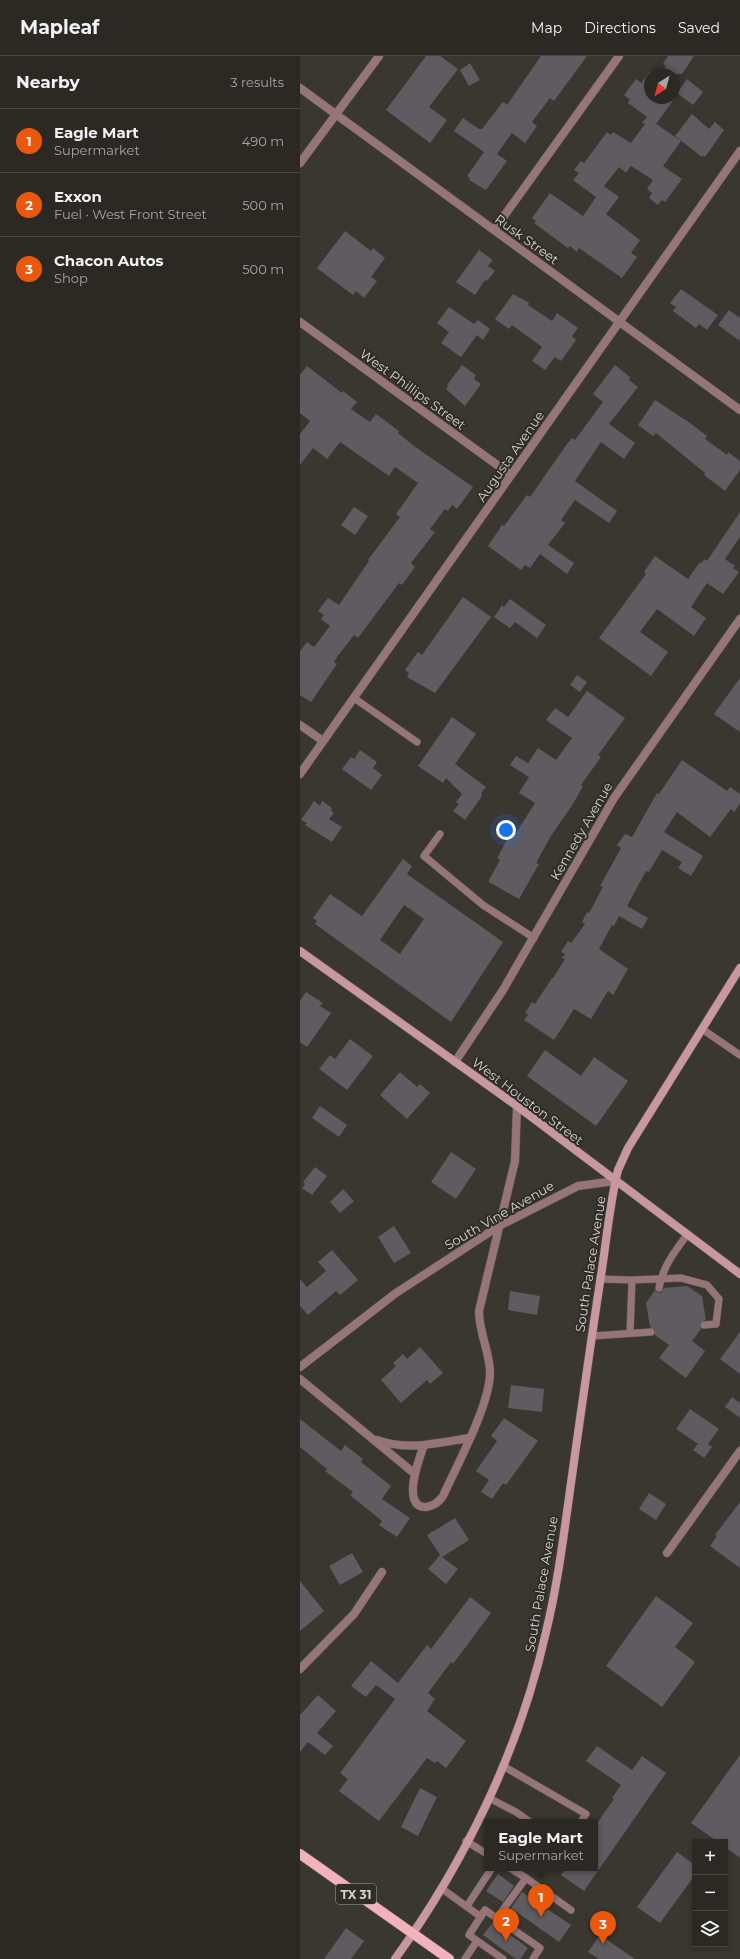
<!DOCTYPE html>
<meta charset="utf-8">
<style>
body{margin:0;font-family:Montserrat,sans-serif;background:#34312d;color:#f1f3f6}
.controls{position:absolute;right:12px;bottom:12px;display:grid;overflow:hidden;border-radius:0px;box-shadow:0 2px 6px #0003}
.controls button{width:36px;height:36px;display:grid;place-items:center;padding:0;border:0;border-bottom:1px solid #484542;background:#2c2925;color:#f1f3f6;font:20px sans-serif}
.compass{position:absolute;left:344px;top:12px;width:36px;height:36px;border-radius:50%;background:#2c2925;box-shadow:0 2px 6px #0003;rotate:216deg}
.you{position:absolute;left:206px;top:774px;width:14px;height:14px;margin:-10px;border:3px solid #fff;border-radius:50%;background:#1a73e8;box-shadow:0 0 0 6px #1a73e833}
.badge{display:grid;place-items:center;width:26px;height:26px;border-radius:50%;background:#ea580c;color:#fff;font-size:13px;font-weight:700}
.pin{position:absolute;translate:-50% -33px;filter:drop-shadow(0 1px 2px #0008)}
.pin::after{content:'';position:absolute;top:21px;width:14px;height:12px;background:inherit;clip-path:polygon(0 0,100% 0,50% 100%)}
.popup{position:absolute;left:184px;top:1763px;width:114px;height:52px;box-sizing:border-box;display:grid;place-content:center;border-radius:0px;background:#2c2925;filter:drop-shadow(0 1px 3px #0005);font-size:13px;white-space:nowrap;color:#a6a6a7}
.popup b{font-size:15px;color:#f1f3f6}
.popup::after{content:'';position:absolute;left:50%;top:100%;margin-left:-8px;border:8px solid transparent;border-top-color:#2c2925}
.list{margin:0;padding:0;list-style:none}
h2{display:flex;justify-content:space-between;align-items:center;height:52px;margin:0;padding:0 16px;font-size:17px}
h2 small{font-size:13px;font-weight:400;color:#a6a6a7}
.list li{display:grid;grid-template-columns:26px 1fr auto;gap:12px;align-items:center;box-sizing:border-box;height:64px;padding:0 16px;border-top:1px solid #484542}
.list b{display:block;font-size:15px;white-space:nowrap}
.list p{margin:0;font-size:13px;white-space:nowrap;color:#a6a6a7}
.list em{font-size:13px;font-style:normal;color:#a6a6a7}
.icon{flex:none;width:22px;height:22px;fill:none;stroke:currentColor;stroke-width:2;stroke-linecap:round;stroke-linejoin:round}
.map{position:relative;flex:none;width:440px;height:1903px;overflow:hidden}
header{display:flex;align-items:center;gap:24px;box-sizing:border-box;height:56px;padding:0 20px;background:#2c2925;border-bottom:1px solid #484542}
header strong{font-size:19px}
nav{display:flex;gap:22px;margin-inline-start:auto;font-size:14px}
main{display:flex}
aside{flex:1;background:#2c2925}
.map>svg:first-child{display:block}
</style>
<header>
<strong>Mapleaf</strong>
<nav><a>Map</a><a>Directions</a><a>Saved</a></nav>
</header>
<main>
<aside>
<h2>Nearby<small>3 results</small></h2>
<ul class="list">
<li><span class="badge">1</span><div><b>Eagle Mart</b><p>Supermarket</p></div><em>490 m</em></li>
<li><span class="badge">2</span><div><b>Exxon</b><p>Fuel · West Front Street</p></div><em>500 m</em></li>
<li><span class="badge">3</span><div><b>Chacon Autos</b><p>Shop</p></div><em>500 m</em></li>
</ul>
</aside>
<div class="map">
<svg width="440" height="1903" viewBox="0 0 440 1903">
<rect width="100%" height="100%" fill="#3a3731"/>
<path fill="#5e5b61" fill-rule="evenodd" d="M 126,0 L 140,0 L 158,13 L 129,51 L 147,64 L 130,87 L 86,54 Z
M 241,0 L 287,0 L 254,45 L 250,42 L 232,66 L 237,70 L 225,87 L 212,77 L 197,98 L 207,105 L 186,134 L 169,124 L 170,122 L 167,120 L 184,96 L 154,75 L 163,62 L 179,73 L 182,73 L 202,47 L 204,46 L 207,49 Z
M 368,0 L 394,0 L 382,18 L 360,18 L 366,10 L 363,8 Z
M 170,7 L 180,24 L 169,30 L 160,14 Z
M 350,15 L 350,42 L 375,42 L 356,68 L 381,85 L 363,110 L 382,123 L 365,146 L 362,144 L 358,149 L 349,142 L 352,137 L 347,133 L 353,124 L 331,110 L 326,117 L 319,111 L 304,130 L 319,141 L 306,158 L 340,184 L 331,197 L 337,201 L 322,222 L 279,192 L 277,196 L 270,190 L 268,192 L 234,167 L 236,165 L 232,162 L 250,137 L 283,160 L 296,141 L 273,124 L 279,117 L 274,114 L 281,105 L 284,107 L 307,76 L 311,79 L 313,76 L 331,87 L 345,68 L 342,67 L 347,61 L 328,47 L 330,44 L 324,39 L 336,23 L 341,27 Z
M 387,23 L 403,36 L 393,49 L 377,37 Z
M 392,58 L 409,73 L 415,66 L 424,74 L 405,101 L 404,99 L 402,101 L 375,80 Z
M 45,175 L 71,195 L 73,192 L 85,202 L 71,221 L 77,225 L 64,242 L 56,235 L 53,239 L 17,212 Z
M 179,194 L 193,204 L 188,210 L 195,215 L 187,225 L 185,224 L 175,239 L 156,226 Z
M 381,233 L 418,259 L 407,274 L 399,268 L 396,272 L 373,255 L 376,251 L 370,247 Z
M 213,238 L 229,247 L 228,249 L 252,265 L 257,257 L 278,272 L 272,280 L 276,284 L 261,305 L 255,301 L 245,314 L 232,305 L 242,291 L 212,269 L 209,273 L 195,263 Z
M 149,251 L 174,268 L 178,264 L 190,273 L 183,284 L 177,279 L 161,301 L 141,287 L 149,276 L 137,267 Z
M 429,254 L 440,262 L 440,285 L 418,269 Z
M 162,309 L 176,319 L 174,323 L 181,328 L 165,350 L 146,333 L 148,330 L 147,329 Z
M 315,309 L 330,321 L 329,324 L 338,331 L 309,368 L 335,387 L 324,403 L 301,386 L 275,425 L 317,455 L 309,467 L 275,444 L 261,464 L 265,467 L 248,489 L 274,507 L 267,518 L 240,498 L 230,512 L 225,509 L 221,514 L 188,490 L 202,469 L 204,470 L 227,439 L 230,441 L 267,388 L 272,382 L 275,384 L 303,346 L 293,338 Z
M 7,310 L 42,337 L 43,335 L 57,346 L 51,353 L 70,366 L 76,358 L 99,375 L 98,377 L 114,390 L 173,431 L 157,453 L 152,449 L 148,455 L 145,453 L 130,473 L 135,476 L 111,507 L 115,511 L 102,529 L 99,527 L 58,582 L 54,579 L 37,601 L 34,606 L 37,608 L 11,646 L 0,639 L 0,595 L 7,586 L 14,591 L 30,570 L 21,563 L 24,559 L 18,555 L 28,542 L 39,549 L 69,505 L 68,504 L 100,461 L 96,458 L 118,427 L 95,411 L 89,420 L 40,386 L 27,403 L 13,392 L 0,409 L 0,378 L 10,365 L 0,357 L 0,319 Z
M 355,344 L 390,367 L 407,380 L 405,383 L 427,399 L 428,396 L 440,405 L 440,414 L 425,435 L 404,419 L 405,417 L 356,377 L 353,380 L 338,369 Z
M 54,451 L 68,460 L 55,479 L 41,469 Z
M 440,456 L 440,481 L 425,503 L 435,510 L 433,512 L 439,516 L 423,538 L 407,527 L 391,551 L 406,562 L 394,580 L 357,553 L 340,576 L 368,596 L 351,620 L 299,582 L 346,518 L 344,516 L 355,500 L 388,523 L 400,506 L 402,507 L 404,503 L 407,505 Z
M 163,541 L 191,561 L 135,637 L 107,621 L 109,617 L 105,614 L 118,596 L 122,599 Z
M 210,543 L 246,569 L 237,582 L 215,566 L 210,572 L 194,561 L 202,549 L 204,551 Z
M 277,619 L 287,626 L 280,636 L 270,629 Z
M 440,622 L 440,676 L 414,658 Z
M 287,635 L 325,662 L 298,699 L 301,701 L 281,729 L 283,730 L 273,748 L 251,780 L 236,807 L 239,808 L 219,843 L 189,826 L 189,824 L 200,804 L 197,802 L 212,775 L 216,777 L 235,747 L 219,737 L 229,721 L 210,709 L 216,700 L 228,707 L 238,692 L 256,704 L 272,682 L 246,664 L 255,652 L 268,661 Z
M 152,661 L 176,678 L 155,708 L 186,731 L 181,738 L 182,740 L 165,764 L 153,755 L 159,748 L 156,746 L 162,738 L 146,722 L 143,727 L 118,710 Z
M 60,694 L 77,706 L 73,712 L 82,719 L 71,734 L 42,713 L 51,701 L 54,703 Z
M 382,704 L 427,735 L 430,731 L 440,738 L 440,748 L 434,756 L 431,753 L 410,781 L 377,756 L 364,776 L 403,800 L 391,820 L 378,812 L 382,806 L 362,794 L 349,816 L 346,815 L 327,850 L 348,862 L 342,873 L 319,860 L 314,870 L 312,869 L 299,893 L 328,913 L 313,939 L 308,935 L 291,963 L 274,953 L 254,984 L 224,964 L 228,959 L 225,957 L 232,946 L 235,948 L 252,922 L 253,922 L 265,903 L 262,902 L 265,898 L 261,896 L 268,885 L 271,887 L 285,868 L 282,866 L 287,856 L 289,857 L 303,831 L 300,830 L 321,792 L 317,789 L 325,778 L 332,781 L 357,737 L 359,738 Z
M 14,745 L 20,750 L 22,745 L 32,752 L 31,754 L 34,757 L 29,763 L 42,771 L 32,786 L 5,769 L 7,767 L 1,764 Z
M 103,803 L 112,810 L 107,818 L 203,886 L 151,966 L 15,868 L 17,865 L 13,862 L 30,838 L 62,860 ZM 104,849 L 124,863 L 100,898 L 80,884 Z
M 6,936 L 23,947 L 20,950 L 31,957 L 7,991 L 0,986 L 0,945 Z
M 50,983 L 73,1000 L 47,1034 L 19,1013 L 30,999 L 35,1003 Z
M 245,994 L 281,1020 L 294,1001 L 328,1025 L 296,1070 L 227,1020 Z
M 100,1016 L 117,1031 L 120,1028 L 130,1037 L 107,1063 L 80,1039 Z
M 20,1050 L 47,1069 L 39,1081 L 12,1062 Z
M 151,1096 L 176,1113 L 156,1143 L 131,1126 Z
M 15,1111 L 27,1120 L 12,1139 L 2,1132 L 5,1128 L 3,1126 Z
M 43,1133 L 54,1145 L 40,1157 L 30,1146 Z
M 94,1170 L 111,1197 L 94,1207 L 78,1181 Z
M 32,1194 L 58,1224 L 40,1239 L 36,1235 L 8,1259 L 0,1250 L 0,1223 L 7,1231 L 26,1215 L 18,1206 Z
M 387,1230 L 402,1240 L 406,1264 L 400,1267 L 401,1273 L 392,1285 L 405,1295 L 386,1322 L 359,1302 L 369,1289 L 355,1279 L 355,1274 L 350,1271 L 346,1247 L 355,1234 L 360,1237 L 364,1232 Z
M 210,1235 L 240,1240 L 237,1259 L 208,1254 Z
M 440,1276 L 440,1318 L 420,1303 Z
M 120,1291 L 143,1317 L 130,1328 L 127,1324 L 101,1347 L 81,1324 L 96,1310 L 93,1307 L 103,1298 L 107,1303 Z
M 211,1329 L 244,1333 L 242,1356 L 208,1352 Z
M 432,1341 L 440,1347 L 440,1362 L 425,1351 Z
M 390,1353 L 419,1373 L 408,1388 L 412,1391 L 404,1402 L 393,1394 L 398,1388 L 376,1373 Z
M 204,1362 L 238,1385 L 206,1429 L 203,1427 L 192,1443 L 181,1436 L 189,1424 L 176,1415 L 197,1385 L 191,1380 Z
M 0,1363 L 41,1395 L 45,1389 L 63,1403 L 61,1406 L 91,1430 L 82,1443 L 110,1462 L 97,1481 L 79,1469 L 82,1465 L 50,1439 L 53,1436 L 25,1415 L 27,1413 L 0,1391 Z
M 349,1437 L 366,1448 L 356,1464 L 339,1453 Z
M 440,1446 L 440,1512 L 410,1490 L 417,1480 L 415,1479 Z
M 155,1462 L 169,1484 L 142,1501 L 158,1513 L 146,1528 L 128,1513 L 140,1499 L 127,1479 Z
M 52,1497 L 63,1516 L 40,1529 L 29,1510 Z
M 0,1525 L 24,1555 L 0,1575 Z
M 356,1540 L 393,1567 L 375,1591 L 395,1606 L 362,1651 L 306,1610 Z
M 170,1541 L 191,1557 L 153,1608 L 151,1606 L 128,1637 L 135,1643 L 127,1655 L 166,1685 L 146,1712 L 137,1705 L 135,1707 L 127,1702 L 79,1765 L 39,1735 L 48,1723 L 40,1717 L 95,1643 L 76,1629 L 66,1641 L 51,1630 L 71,1605 L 98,1627 L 127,1589 L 131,1593 Z
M 18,1639 L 36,1655 L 17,1677 L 33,1690 L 25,1699 L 8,1686 L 0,1696 L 0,1659 Z
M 297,1690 L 332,1714 L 342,1700 L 366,1717 L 284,1835 L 261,1819 L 266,1812 L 295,1812 L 295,1770 L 314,1743 L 312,1742 L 321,1729 L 286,1705 Z
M 440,1699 L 440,1802 L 425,1791 L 425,1786 L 418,1786 L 391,1767 Z
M 120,1732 L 137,1741 L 118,1780 L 101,1771 Z
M 377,1796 L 395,1809 L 395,1819 L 360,1867 L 337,1851 Z
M 198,1818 L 214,1830 L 203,1846 L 186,1835 Z
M 222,1836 L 271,1869 L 259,1886 L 211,1852 Z
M 193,1866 L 228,1892 L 220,1903 L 216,1903 L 183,1879 Z
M 46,1872 L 64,1885 L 51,1903 L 24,1903 Z
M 300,1879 L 335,1903 L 299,1903 L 288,1896 Z"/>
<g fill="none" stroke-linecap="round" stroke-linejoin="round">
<g stroke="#56534e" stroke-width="8">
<path id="lane" d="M 54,642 L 117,686
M 140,778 L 124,800 L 183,849 L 234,882
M 402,973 L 440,999
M 300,1223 L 332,1224
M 359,1232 C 362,1212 375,1195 387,1179
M 330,1277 L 332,1224 L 381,1222 L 407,1229 L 419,1243 L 416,1268 L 404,1269
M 292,1280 L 351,1276
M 203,1710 L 286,1758 L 281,1766
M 189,1742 L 216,1756 L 230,1766
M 166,1785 L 187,1798
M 210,1812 L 226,1822
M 141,1832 L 181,1861
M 167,1850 L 192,1812
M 197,1862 L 226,1822 L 271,1854
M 165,1903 L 177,1885
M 203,1903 L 169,1879 L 185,1854 L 240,1892 L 233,1903"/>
</g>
<g stroke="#56534e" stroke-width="9">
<path id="street" d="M 0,32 L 440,354
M 0,107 L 79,0
M 194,174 L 319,0
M 0,266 L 211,419
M 0,669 L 23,685
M 0,718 L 440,95
M 155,1006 L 203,934 L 314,742 L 440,563
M 0,1311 L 96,1237 L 199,1170 L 278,1130 L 315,1125
M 0,1323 L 115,1418
M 77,1384 C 107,1395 138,1387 169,1382
M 124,1389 C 120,1400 100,1452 126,1451 C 134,1450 139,1446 143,1440 C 157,1409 191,1347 190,1315 C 189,1294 179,1276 179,1255 L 215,1105 L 217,1050
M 367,1497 L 440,1395
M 0,1613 L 54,1558 L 82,1516"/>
</g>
<g stroke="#56534e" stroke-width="9">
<path id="secondary" d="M 0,895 L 217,1050 L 440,1218
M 95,1903 C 165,1806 220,1693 246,1576 C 258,1527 264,1477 271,1427 C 281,1356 291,1284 302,1213 C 307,1180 310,1146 318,1114 L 328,1092 L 440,912"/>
</g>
<g stroke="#56534e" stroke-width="11">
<path id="primary" d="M 0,1798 L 149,1903"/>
</g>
<use href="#lane" stroke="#95757a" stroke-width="7"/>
<use href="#street" stroke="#95757a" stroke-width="8"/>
<use href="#secondary" stroke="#c9989f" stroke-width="8"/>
<use href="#primary" stroke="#f1b2bb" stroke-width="10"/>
</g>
<g text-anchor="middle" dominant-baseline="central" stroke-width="4" stroke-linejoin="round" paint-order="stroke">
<rect fill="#302d28" stroke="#a4a19e" stroke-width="1" x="36" y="1828" width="40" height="20" rx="3"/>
<g font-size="12" font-weight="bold" fill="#d5d3d0">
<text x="56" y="1838">TX 31</text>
</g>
<g font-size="13" fill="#d5d3d0" stroke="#302d28">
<text transform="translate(227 183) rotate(36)">Rusk Street</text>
<text transform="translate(113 333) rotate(36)">West Phillips Street</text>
<text transform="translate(210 400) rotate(-55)">Augusta Avenue</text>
<text transform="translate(281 775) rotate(-60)">Kennedy Avenue</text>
<text transform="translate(228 1045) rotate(37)">West Houston Street</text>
<text transform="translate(199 1159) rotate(-30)">South Vine Avenue</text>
<text transform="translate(290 1208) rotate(-81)">South Palace Avenue</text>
<text transform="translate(241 1528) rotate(-80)">South Palace Avenue</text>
</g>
</g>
</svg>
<div class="controls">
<button>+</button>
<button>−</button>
<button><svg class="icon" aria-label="layers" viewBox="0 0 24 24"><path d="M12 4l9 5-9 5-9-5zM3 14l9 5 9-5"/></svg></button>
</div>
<svg class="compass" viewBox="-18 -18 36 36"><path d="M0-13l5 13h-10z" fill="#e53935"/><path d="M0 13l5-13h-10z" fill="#a6a6a7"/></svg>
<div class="you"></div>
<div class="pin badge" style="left:241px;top:1861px">1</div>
<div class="popup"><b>Eagle Mart</b>Supermarket</div>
<div class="pin badge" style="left:206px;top:1885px">2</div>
<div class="pin badge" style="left:303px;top:1888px">3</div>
</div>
</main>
